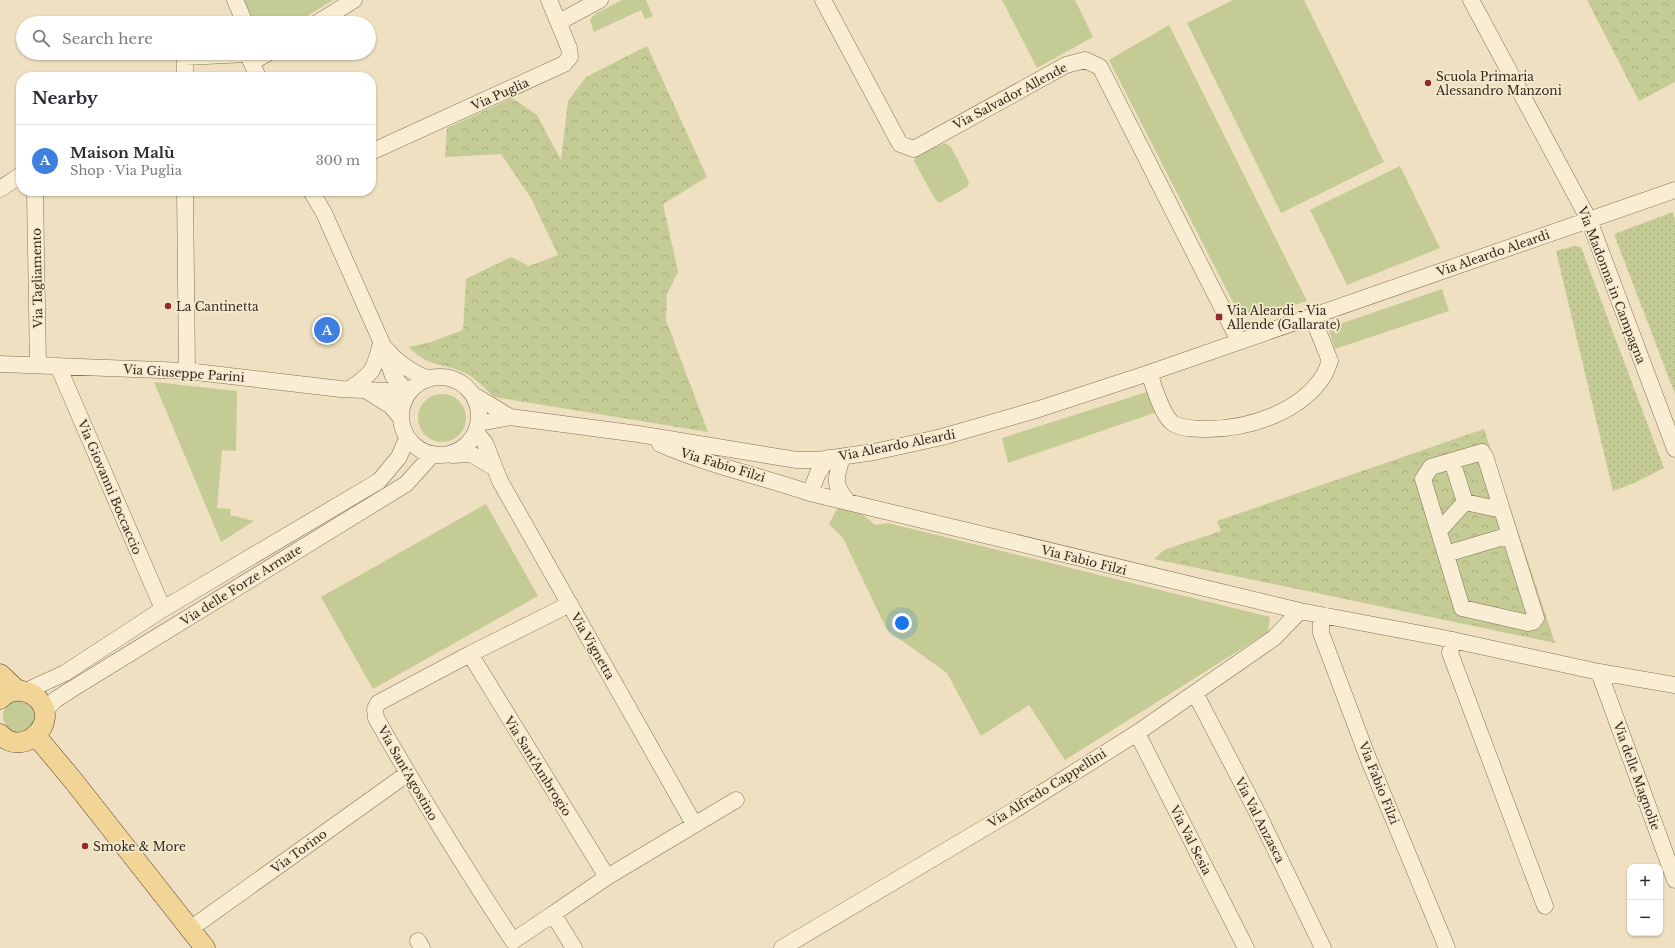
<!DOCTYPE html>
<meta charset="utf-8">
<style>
body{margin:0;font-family:"Libre Baskerville",serif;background:#f7f7f7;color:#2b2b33}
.controls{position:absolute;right:12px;bottom:12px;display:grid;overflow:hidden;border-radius:8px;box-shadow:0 1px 3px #0004}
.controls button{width:36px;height:36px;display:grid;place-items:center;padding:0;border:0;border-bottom:1px solid #e1e1e2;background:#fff;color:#2b2b33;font:20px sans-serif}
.you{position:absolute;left:902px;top:623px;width:14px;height:14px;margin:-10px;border:3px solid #fff;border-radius:50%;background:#1a73e8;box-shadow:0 0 0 6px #1a73e833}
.badge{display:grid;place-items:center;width:26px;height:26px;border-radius:50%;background:#952829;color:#fff;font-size:13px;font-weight:700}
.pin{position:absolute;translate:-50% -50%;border:2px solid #fff;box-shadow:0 1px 4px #0006}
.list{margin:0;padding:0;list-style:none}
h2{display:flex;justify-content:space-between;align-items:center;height:52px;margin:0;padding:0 16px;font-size:17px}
h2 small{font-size:13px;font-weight:400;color:#7c7c81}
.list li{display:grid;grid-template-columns:26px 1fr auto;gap:12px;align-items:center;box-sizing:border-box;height:72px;padding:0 16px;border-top:1px solid #e1e1e2}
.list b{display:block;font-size:15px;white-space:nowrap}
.list p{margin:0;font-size:13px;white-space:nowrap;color:#7c7c81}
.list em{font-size:13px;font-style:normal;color:#7c7c81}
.icon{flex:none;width:22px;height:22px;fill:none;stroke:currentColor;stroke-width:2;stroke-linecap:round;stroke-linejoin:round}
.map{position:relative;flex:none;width:1675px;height:948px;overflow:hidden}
.search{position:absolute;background:#fff;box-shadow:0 1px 3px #0004;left:16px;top:16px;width:360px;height:44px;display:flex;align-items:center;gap:10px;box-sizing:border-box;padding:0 14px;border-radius:22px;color:#7c7c81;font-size:15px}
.panel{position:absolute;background:#fff;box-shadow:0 1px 3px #0004;left:16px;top:72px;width:360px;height:124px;border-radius:16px}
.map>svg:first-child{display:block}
</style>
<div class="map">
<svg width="1675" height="948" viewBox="0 0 1675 948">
<defs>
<pattern id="forest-crowns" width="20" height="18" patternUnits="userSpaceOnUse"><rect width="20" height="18" fill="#c5cb94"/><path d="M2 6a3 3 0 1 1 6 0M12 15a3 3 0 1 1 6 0" fill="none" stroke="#aaae7f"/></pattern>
<pattern id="garden-dots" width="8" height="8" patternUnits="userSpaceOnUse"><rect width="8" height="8" fill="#c5cb94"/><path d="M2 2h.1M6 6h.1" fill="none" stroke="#aaae7f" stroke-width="1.8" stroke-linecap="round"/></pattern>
</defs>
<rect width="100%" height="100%" fill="#eee0c0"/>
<path fill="#c5cb94" d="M 244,0 L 333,0 L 296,23 L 253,23 L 246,10 Z
M 622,0 L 646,0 L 653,16 L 645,19 L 641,10 L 594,32 L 590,20 L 595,14 Z
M 1002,0 L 1075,0 L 1093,37 L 1037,68 Z
M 1233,0 L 1304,0 L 1384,162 L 1281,213 L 1187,23 Z
M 1169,25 L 1307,301 L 1259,317 L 1240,316 L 1109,60 Z
M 945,143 L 951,147 L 969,182 L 967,187 L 939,203 L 935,199 L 914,161 L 916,156 Z
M 1400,166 L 1440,248 L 1347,285 L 1310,210 Z
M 1442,289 L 1449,311 L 1335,349 L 1328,328 Z
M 154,382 L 237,391 L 236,451 L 222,450 L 217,508 L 231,509 L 230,515 L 254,521 L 221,542 Z
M 1150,391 L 1157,412 L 1008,463 L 1002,438 Z
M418 418a24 24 0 1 1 48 0a24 24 0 1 1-48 0Z
M 486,504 L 538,596 L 373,689 L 321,597 Z
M 837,509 L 856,509 L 875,525 L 888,523 L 1270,617 L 1268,632 L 1065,760 L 1029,705 L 981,736 L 947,673 L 887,630 L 843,538 L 829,524 Z
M3 716a16 16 0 1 1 32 0a16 16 0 1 1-32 0Z"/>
<path fill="url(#forest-crowns)" d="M 1587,0 L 1675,0 L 1675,82 L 1639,101 Z
M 647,46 L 707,177 L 663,204 L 678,272 L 667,294 L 666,320 L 708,432 L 494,397 C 486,390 476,378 465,373 C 441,362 429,368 409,347 L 431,342 L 463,330 L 466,279 L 511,257 L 529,266 L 558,255 L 531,198 L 501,154 L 445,157 L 447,128 L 512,98 L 537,115 L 561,160 L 568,101 L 586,77 Z
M 1484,429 L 1555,643 L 1154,559 L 1164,550 L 1221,531 L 1217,521 Z"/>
<path fill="url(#garden-dots)" d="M 1673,212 L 1675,221 L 1675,394 L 1614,234 Z
M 1574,246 L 1581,247 L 1664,468 L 1634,483 L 1613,491 L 1556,251 Z"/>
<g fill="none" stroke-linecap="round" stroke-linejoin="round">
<g stroke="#867058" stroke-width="17">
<path id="minor" d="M 235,0 L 245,23
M 823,0 L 900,144 L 914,149 L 1066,65 L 1085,60 L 1100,67 L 1239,341
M 1471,0 L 1589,220 L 1675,449
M 559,22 L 600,0
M 317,23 L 354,0
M 247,53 L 258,77
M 259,58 L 268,53
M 185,77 L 185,57 L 247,54
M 371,152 L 564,64 L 570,57 L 569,48 L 549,0
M 0,189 L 21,175
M 35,191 L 38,365
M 185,191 L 187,371
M 311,191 L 324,213 L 381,341 L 393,376 L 408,393
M 385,348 C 396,362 411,372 428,379
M 0,364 L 187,371 L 341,389 L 387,391 L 407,395
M 58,366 L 163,609
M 1149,373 C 1154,386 1162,417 1174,424 C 1184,429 1196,429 1207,429 C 1249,429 1301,412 1324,375 C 1327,370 1328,365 1330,361 L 1312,316
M401 416a39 39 0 1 1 78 0a39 39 0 1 1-78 0Z
M 350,389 C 373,373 374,371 381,343
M 367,391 L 391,406 L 401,418
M 474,397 L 477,397 L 510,417
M 479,423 L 510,417 L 638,434 L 797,460 L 818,460 L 874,452 L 942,437 L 1039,409 L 1149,373 L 1675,190
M 476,432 L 485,443 L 500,481 L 694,824
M 660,444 C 708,465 760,476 810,493 L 1300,611 L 1443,638 L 1599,672 L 1675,685
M 1482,452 L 1485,456 L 1536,618 L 1533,622 L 1528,623 L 1462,608 L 1423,479 L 1431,467 Z
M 452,455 L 471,454 L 493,467
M 842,457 C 836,479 832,483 848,502
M 1452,461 L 1465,502
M 810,493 L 818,473 L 828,458
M 1439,531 L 1465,502 L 1502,510
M 1446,554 L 1510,535
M 1321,615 L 1321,633 L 1368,758 L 1447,948
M 1453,640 L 1450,653 L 1545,906
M 470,654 L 607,877
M 1599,672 L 1675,880
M 26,691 L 65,673 L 163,609 L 379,481 L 399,457 L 407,438
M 1195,693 L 1258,814 L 1323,948
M 45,711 L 55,700 L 72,689 L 406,484 L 433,454
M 1137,733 L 1246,948
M 553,914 L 513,941 C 465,868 419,794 376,718 L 375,709 L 378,703 L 470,654 L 570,604
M 190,929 L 407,774
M 418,941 L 422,948
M 574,948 L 553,914 L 607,877 L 736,800
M 782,948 L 1013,811 L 1137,733 L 1274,638 L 1300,611"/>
</g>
<g stroke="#543f2c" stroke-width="21">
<path id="major" d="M 0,674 L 17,690
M 0,699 C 5,693 14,690 22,691 C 29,692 34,695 38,699 C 61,723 22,759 0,734
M 36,736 L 72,779 L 205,948"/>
</g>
<use href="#minor" stroke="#f9edd3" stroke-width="16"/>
<use href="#major" stroke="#f2d596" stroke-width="20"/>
</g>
<g fill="#952829" stroke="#f5eacf" stroke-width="1.5">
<circle cx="1428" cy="83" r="4"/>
<circle cx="168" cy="306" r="4"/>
<rect x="1215" y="313" width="8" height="8" rx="2"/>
<circle cx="85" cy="846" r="4"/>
</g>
<g text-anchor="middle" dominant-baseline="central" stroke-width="3.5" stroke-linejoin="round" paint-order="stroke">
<g font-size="12" fill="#36291c" stroke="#f5eacf" text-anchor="start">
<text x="1436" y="76">Scuola Primaria<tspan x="1436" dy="14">Alessandro Manzoni</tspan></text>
<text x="176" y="306">La Cantinetta</text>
<text x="1227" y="310">Via Aleardi - Via<tspan x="1227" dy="14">Allende (Gallarate)</tspan></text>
<text x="93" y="846">Smoke &amp; More</text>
</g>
<g font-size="12" fill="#36291c" stroke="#f5eacf">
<text transform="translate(500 94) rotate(-24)">Via Puglia</text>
<text transform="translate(1010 96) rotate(-28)">Via Salvador Allende</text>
<text transform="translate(1493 253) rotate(-19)">Via Aleardo Aleardi</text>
<text transform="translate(37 278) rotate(-91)">Via Tagliamento</text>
<text transform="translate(1612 285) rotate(69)">Via Madonna in Campagna</text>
<text transform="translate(184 373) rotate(4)">Via Giuseppe Parini</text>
<text transform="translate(897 445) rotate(-11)">Via Aleardo Aleardi</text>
<text transform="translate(723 465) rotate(17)">Via Fabio Filzi</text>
<text transform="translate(110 487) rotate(67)">Via Giovanni Boccaccio</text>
<text transform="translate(1084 560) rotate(14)">Via Fabio Filzi</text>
<text transform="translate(241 585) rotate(-32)">Via delle Forze Armate</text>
<text transform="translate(593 646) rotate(60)">Via Vignetta</text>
<text transform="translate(538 766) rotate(58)">Via Sant'Ambrogio</text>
<text transform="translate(408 773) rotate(60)">Via Sant'Agostino</text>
<text transform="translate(1637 776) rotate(70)">Via delle Magnolie</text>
<text transform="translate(1379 783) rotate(68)">Via Fabio Filzi</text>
<text transform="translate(1047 788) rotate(-32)">Via Alfredo Cappellini</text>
<text transform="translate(1260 820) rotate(63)">Via Val Anzasca</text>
<text transform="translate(1191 840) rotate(63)">Via Val Sesia</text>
<text transform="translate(299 851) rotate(-36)">Via Torino</text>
</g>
</g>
</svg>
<div class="controls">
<button>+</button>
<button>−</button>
</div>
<div class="you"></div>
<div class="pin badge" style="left:327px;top:330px;background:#3f7fe0">A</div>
<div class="search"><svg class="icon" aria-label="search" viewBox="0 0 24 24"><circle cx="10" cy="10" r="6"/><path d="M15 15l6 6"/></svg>Search here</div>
<section class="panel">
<h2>Nearby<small></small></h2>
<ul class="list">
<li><span class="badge" style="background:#3f7fe0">A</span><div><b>Maison Malù</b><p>Shop · Via Puglia</p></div><em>300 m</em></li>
</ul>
</section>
</div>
